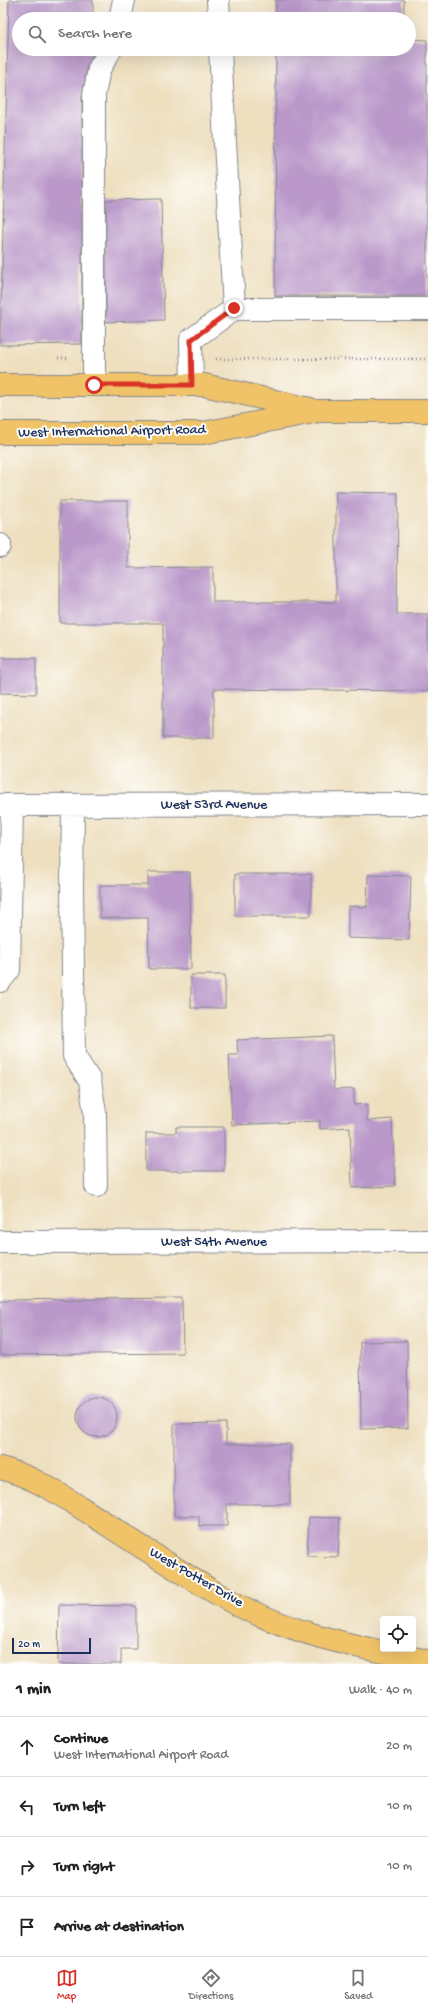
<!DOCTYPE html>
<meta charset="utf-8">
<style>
body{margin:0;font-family:"Gochi Hand",sans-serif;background:#f2f2f2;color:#202124}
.controls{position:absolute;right:12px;bottom:12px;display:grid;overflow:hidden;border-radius:4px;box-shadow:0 4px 16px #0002}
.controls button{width:36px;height:36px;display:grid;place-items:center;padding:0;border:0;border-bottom:1px solid #e0e0e0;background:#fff;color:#202124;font:20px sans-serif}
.scale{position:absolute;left:12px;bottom:10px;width:79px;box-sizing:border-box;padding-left:4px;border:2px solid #1b2f5e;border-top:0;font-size:11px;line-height:14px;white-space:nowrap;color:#1b2f5e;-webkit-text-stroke:3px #fdfcf7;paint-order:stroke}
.stop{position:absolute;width:12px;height:12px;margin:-9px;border:3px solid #d93025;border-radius:50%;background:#fff}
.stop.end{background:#d93025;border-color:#fff;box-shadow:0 1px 4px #0008}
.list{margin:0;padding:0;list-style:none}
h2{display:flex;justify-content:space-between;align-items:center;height:52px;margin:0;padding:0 16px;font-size:17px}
h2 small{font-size:13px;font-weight:400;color:#757577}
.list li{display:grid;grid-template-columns:26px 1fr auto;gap:12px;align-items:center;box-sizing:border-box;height:60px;padding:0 16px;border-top:1px solid #e0e0e0}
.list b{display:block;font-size:15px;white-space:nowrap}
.list p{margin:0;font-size:13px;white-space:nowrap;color:#757577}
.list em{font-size:13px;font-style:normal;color:#757577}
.icon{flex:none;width:22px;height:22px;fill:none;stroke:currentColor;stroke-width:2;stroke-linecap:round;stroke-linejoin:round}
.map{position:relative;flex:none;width:428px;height:1664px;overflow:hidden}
.search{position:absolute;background:#fff;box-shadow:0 4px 16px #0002;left:12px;right:12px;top:12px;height:44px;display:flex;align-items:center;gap:10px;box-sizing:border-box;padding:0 14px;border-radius:22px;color:#757577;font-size:15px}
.sheet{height:292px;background:#fff}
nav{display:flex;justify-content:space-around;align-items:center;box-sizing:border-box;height:56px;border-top:1px solid #e0e0e0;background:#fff;font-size:11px;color:#757577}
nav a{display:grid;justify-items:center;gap:2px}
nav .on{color:#d93025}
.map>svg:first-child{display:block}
</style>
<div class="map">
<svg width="428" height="1664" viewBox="0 0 428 1664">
<rect width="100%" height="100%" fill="#fdfcf7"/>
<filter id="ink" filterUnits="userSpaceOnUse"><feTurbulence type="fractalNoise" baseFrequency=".025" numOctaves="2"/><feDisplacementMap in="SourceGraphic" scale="8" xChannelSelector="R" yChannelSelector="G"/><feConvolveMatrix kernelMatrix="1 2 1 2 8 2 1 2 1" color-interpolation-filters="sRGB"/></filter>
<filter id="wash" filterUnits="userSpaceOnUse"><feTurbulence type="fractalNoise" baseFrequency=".012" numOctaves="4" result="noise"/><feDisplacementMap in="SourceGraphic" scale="16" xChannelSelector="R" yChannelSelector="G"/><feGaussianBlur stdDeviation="0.9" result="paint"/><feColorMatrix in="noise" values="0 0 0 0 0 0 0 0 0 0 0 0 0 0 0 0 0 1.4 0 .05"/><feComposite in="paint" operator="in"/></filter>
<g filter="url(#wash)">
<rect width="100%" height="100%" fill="#eedfbf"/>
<g id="blocks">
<path fill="#ba98ca" d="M 9,0 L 93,0 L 93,19 L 19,19 L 19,49 L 92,49 L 92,56 L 87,67 L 82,95 L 82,344 L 0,345 Z
M 276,0 L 404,0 L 404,19 L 276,19 Z
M 409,39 L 427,40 L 427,296 L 275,296 L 276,49 L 409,49 Z
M 161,199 L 164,320 L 106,322 L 106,200 Z
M 336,492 L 398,493 L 397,614 L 428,614 L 428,691 L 214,689 L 214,738 L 163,738 L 163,623 L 60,623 L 60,501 L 128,501 L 128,568 L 213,567 L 213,602 L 336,602 Z
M 0,658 L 36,658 L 36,694 L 0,693 Z
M 148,872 L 190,872 L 191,969 L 149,969 L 148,918 L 100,918 L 100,885 L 148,885 Z
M 235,874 L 311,874 L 311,916 L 235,916 Z
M 368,875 L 411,876 L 409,940 L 348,938 L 348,906 L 367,907 Z
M 191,975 L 225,975 L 225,1008 L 191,1008 Z
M 332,1036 L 334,1090 L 354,1089 L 354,1105 L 367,1104 L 367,1121 L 392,1119 L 395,1186 L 352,1188 L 350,1127 L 320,1129 L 320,1121 L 232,1125 L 229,1055 L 238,1055 L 237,1040 Z
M 176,1127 L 224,1127 L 224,1171 L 146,1171 L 146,1133 L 176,1133 Z
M 182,1298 L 183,1353 L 0,1355 L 0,1300 Z
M 407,1341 L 408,1428 L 361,1429 L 360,1342 Z
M77 1417a20 20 0 1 1 40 0a20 20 0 1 1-40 0Z
M 226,1423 L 226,1444 L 290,1444 L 290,1504 L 227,1504 L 227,1526 L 199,1526 L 199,1516 L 174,1516 L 174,1424 Z
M 309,1517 L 340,1518 L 338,1557 L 307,1556 Z
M 59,1605 L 136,1606 L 136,1649 L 121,1649 L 121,1664 L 58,1664 Z"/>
</g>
</g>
<g filter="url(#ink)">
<use href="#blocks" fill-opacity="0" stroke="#84878e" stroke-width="1"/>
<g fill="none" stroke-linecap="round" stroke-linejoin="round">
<g stroke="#84878e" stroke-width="24">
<path id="minor" d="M 218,0 L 219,19
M 120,19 L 124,0
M 220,49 L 234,309 L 428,309
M 94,385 L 94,95 L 99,69 L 111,49
M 192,385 L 191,340 L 234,309
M 0,545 L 0,546
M 0,805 L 428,804
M 73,805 L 72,886 L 74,1056 L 90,1081 L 95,1113 L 96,1186
M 0,981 L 9,970 L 12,806
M 0,1242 L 428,1241"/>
</g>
<g stroke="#84878e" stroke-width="24">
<path id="major" d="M 0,385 L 204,385 L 310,409
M 0,433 L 203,433 L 319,411 L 428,411
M 0,1468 C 34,1476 64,1497 94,1516 C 134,1542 175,1569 216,1593 C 281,1632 355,1647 428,1661"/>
</g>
<path stroke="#84878e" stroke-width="2.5" stroke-dasharray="1 3" stroke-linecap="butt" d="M 58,358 L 69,358
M 216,359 L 428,359"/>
<use href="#minor" stroke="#fff" stroke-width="22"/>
<use href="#major" stroke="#f0c369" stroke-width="22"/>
</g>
</g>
<g fill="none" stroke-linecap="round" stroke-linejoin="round" filter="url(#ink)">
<path stroke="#d93025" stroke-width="5" d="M 94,385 L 192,385 L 191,340 L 234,308"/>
</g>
<g text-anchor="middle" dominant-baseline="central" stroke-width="4" stroke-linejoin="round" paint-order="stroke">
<g font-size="14" fill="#1b2f5e" stroke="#fdfcf7">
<text transform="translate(112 432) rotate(-1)">West International Airport Road</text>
<text x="214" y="805">West 53rd Avenue</text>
<text x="214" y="1242">West 54th Avenue</text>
<text transform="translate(196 1578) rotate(30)">West Potter Drive</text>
</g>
</g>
</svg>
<div class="controls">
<button><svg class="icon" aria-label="locate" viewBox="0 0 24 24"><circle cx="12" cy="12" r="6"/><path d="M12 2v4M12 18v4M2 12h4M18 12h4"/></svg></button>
</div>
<div class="scale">20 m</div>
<div class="stop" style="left:94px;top:385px"></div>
<div class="stop end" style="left:234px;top:308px"></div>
<div class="search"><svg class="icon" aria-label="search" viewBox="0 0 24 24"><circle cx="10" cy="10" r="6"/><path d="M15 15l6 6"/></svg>Search here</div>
</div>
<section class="sheet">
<h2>1 min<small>Walk · 40 m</small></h2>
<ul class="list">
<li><svg class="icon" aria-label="ahead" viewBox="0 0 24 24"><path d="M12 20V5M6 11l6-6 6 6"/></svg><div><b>Continue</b><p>West International Airport Road</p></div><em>20 m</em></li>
<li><svg class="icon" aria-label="left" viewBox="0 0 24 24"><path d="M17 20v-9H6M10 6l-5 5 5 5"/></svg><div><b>Turn left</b></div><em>10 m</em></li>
<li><svg class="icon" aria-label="right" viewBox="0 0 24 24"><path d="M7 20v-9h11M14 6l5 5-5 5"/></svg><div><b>Turn right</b></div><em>10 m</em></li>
<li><svg class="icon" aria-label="arrive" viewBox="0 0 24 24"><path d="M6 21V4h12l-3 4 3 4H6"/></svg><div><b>Arrive at destination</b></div></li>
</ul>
</section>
<nav>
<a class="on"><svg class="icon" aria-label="map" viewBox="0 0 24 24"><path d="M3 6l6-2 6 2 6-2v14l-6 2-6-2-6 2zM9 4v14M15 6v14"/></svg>Map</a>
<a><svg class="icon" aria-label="directions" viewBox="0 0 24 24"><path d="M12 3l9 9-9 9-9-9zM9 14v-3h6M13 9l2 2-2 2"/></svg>Directions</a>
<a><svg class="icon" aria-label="saved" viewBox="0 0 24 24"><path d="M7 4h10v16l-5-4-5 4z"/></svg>Saved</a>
</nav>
